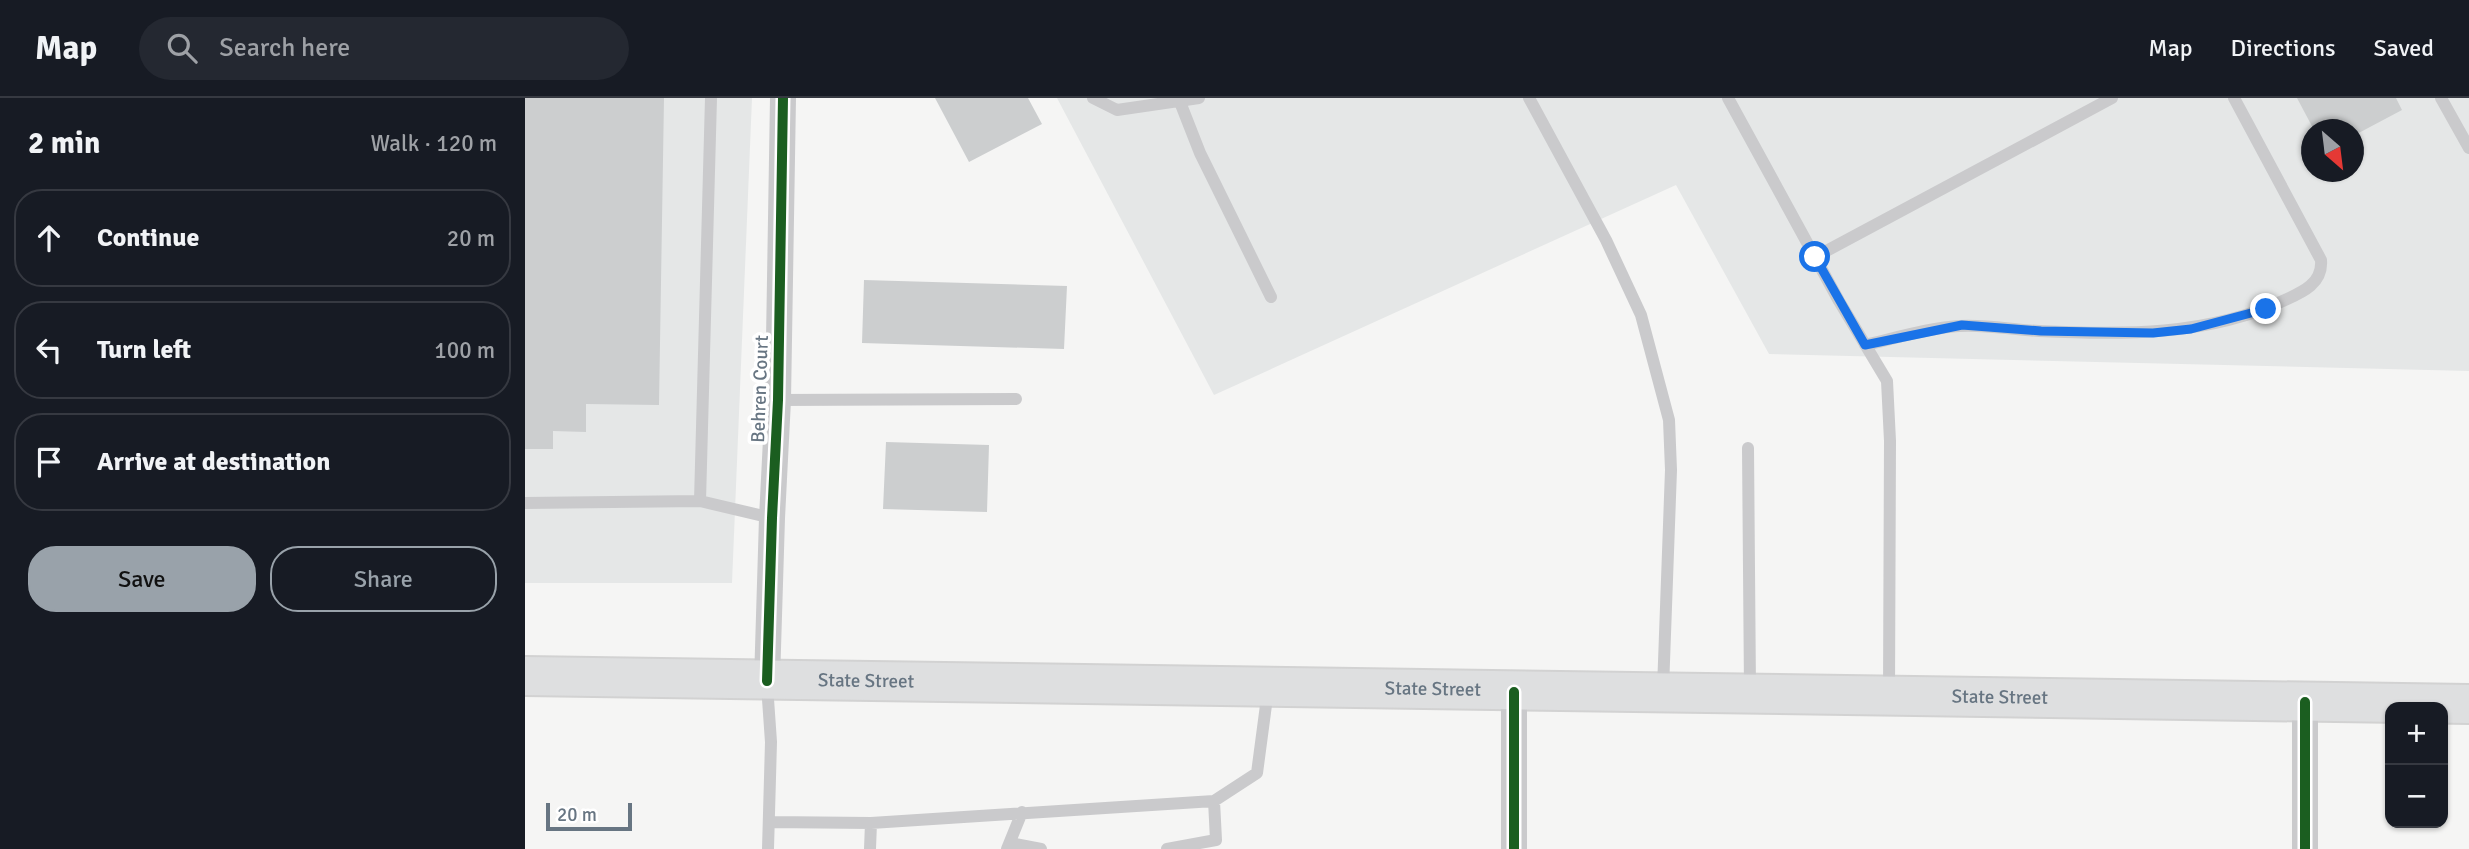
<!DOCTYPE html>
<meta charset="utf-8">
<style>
body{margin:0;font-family:Signika,sans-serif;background:#242831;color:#f1f3f6}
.controls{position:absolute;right:21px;bottom:21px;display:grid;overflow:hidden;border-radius:14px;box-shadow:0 2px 5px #0004}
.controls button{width:63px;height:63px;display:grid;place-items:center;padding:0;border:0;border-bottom:2px solid #363941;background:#171b24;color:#f1f3f6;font:35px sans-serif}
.compass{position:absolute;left:1776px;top:21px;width:63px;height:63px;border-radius:50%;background:#171b24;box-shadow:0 2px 5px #0004;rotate:152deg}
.scale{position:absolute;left:21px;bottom:18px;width:86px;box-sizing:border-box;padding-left:7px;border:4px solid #677582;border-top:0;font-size:19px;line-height:24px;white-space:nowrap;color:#677582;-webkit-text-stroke:5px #fff;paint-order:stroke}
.stop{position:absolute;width:21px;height:21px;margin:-16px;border:5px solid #1a73e8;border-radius:50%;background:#fff}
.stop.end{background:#1a73e8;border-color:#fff;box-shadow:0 2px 7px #0008}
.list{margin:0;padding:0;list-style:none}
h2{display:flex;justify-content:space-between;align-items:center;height:91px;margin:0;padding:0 28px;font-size:30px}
h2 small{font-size:23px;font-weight:400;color:#9ea1a6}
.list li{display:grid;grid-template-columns:46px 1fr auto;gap:21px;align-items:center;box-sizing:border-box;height:98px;margin:0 14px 14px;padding:0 14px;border:2px solid #363941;border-radius:28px}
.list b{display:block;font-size:26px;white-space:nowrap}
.list em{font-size:23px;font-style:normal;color:#9ea1a6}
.actions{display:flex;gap:14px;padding:21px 28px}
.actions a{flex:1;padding:16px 0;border:2px solid #99a2aa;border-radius:28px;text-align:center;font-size:24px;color:#99a2aa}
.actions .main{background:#99a2aa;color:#111}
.icon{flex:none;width:38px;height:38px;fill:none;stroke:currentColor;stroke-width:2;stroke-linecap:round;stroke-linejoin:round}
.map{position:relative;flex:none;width:1944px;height:751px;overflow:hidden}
header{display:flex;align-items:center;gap:42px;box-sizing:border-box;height:98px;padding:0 35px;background:#171b24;border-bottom:2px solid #363941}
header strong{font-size:33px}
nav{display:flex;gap:38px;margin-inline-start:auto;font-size:24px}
.search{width:490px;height:63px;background:#242831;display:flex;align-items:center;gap:18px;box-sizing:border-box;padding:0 24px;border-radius:38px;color:#9ea1a6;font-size:26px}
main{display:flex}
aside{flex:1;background:#171b24}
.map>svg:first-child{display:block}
</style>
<header>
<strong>Map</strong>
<div class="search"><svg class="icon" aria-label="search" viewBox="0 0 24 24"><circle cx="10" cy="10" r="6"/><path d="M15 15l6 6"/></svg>Search here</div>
<nav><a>Map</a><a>Directions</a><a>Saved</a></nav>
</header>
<main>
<aside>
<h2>2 min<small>Walk · 120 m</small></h2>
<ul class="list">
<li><svg class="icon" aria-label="ahead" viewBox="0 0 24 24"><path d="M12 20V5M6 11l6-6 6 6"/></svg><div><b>Continue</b></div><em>20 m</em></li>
<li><svg class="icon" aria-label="left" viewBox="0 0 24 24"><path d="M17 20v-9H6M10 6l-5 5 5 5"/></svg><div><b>Turn left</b></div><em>100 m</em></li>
<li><svg class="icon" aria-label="arrive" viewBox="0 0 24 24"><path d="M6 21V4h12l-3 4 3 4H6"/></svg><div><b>Arrive at destination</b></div></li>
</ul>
<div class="actions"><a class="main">Save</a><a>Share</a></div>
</aside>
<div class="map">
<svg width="1944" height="751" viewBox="0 0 1944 751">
<rect width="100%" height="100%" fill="#f5f5f4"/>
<path fill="#e5e7e7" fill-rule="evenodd" d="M 0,0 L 227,0 L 207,485 L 0,485 Z
M 532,0 L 1944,0 L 1944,273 L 1244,256 L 1151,87 L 689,297 ZM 1786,32 L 1828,32 L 1828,74 L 1786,74 Z"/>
<path fill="#cccecf" d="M 0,0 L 139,0 L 134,307 L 61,306 L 61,334 L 28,333 L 28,351 L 0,351 Z
M 410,0 L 503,0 L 517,26 L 444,64 Z
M 1772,0 L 1871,0 L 1877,12 L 1828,38 L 1828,32 L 1789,32 Z
M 339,182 L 542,188 L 539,251 L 337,245 Z
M 361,344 L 464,347 L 462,414 L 358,411 Z"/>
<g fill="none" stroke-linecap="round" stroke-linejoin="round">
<g stroke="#d2d2d2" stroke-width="42">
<g id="highway">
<path id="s1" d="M 0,578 L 1944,606"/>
</g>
</g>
<path stroke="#cacacc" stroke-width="12" d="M 568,0 L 592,12 L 674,0
M 1004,0 L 1081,142 L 1116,217 L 1144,322 L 1146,372 L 1138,591
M 1203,0 L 1314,203 L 1362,283 L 1365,343 L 1364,593
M 1916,0 L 1944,50
M 655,4 L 675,55 L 746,199
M 1290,159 L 1587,0
M 1340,247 C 1371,240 1403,230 1434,228 C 1460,226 1488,232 1514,233 C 1597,237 1683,238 1760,202 C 1778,194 1798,185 1796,162 L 1709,0
M 253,302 L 491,301
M 1223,350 L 1225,592
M 175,403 L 247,420
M 0,405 L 175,403 L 186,0
M 242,587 L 246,644 L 243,751
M 244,724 L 346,725 L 689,703 L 732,675 L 743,592
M 485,745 L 516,751
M 345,751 L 346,725
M 482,751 L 497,714
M 642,751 L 691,742 L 689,703"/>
<path stroke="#cacacc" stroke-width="26" d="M 242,583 L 247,420 L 253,302 L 258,0
M 989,751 L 989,594
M 1780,751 L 1780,604"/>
<use href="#highway" stroke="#dedfe0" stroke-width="38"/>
<g stroke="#fff" stroke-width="15">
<path id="cycleway" d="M 242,583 L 247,420 L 253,302 L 258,0
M 989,751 L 989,594
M 1780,751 L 1780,604"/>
</g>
<use href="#cycleway" stroke="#1b5e20" stroke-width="10"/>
</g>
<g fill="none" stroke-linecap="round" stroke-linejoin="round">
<path stroke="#1a73e8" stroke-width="9" d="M 1290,159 L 1340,247 L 1437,227 L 1516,233 L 1628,235 L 1666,231 L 1741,211"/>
</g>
<g text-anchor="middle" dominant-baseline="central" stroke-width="7" stroke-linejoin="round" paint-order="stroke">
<g font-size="19" fill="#677582" stroke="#fff">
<text transform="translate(235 291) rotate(-88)">Behren Court</text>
<text stroke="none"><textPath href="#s1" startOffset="341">State Street</textPath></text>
<text stroke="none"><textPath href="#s1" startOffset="908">State Street</textPath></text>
<text stroke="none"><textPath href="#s1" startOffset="1475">State Street</textPath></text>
</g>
</g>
</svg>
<div class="controls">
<button>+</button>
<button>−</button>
</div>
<svg class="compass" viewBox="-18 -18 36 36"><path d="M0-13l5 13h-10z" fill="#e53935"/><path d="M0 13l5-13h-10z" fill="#9ea1a6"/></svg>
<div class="scale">20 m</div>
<div class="stop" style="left:1290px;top:159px"></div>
<div class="stop end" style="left:1741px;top:211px"></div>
</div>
</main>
